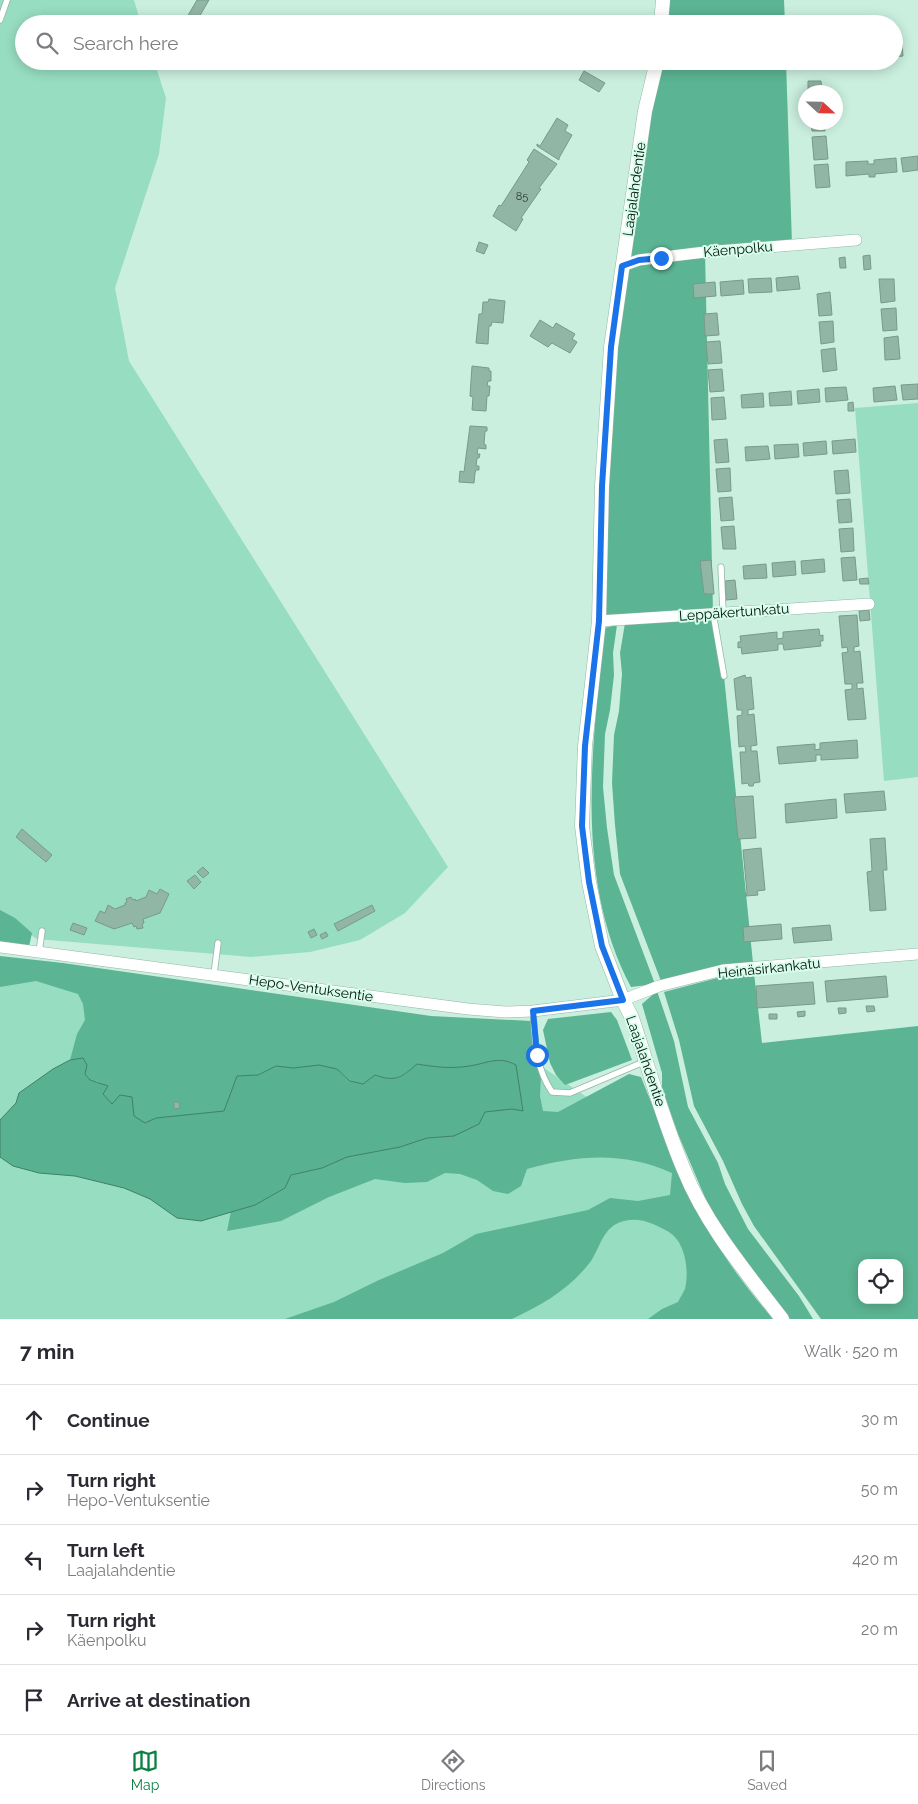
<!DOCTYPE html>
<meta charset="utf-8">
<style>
body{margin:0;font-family:Raleway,sans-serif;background:#f2f2f3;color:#2b2b33}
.controls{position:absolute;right:15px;bottom:15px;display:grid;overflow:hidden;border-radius:10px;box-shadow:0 2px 12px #0003}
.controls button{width:45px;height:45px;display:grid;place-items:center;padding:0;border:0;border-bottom:1px solid #e1e1e2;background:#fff;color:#2b2b33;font:25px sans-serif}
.compass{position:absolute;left:798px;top:85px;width:45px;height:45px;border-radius:50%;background:#fff;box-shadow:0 2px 12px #0003;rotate:112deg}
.stop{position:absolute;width:15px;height:15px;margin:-11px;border:4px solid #1a73e8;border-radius:50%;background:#fff}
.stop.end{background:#1a73e8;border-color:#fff;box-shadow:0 1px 5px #0008}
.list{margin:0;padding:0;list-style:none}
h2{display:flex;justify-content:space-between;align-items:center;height:65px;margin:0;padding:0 20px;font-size:21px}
h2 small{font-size:16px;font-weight:400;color:#7c7c81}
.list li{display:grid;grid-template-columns:32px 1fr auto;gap:15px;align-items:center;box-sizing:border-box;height:70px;padding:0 20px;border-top:1px solid #e1e1e2}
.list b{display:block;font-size:19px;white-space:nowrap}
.list p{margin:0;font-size:16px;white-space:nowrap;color:#7c7c81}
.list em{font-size:16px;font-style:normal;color:#7c7c81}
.icon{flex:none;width:28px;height:28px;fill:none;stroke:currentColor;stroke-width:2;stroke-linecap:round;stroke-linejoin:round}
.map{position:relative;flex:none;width:918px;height:1319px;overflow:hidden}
.search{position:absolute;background:#fff;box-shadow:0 2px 12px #0003;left:15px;right:15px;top:15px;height:55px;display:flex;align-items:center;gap:12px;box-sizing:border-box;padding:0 18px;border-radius:28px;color:#7c7c81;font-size:19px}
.sheet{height:415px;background:#fff}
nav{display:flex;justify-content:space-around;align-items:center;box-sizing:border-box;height:70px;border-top:1px solid #e1e1e2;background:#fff;font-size:14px;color:#7c7c81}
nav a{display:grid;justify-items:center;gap:2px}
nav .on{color:#0b8043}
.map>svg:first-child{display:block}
</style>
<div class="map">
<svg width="918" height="1319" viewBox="0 0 918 1319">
<rect width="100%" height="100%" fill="#caefdf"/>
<path fill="#97ddc1" d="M 0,0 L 134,0 L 141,24 L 24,24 L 24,61 L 154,61 L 166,98 L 159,154 L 115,288 L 129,361 L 448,867 L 405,913 L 360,940 L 310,952 L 251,957 L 37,939 L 0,916 Z
M 918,403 L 918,777 L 884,781 L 855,408 Z
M 36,972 L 519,1051 L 663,1149 L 721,1287 L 681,1319 L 0,1319 L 0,978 Z"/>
<path fill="#5bb493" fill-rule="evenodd" d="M 663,0 L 784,0 L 785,24 L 661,24 Z
M 657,61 L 786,61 L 792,244 L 705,252 L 713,613 L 599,621 L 611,347 Z
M 714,618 L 724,676 L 753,963 L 661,981 L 620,874 L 615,825 L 612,783 L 614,735 L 619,711 L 622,674 L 620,653 L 625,623 Z
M 617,625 L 613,653 L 614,675 L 610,710 L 605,734 L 603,787 L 607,828 L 614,875 L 655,984 L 631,987 C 573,878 593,746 604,628 Z
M 0,910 L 15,918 L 32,933 L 28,951 L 0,947 Z
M 0,956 L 63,963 L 431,1016 L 531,1021 L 541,1075 L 540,1096 L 543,1111 L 558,1112 L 629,1074 L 641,1077 C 663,1132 685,1187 714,1238 C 730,1267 752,1294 773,1319 L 648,1319 L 662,1309 L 678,1302 C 680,1298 683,1293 685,1289 C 689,1272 686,1247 673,1235 C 667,1230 659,1227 653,1224 C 640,1219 629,1218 616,1224 C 602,1232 599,1249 591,1261 C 569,1290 543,1304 512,1319 L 285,1319 L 334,1302 L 379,1280 L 443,1253 L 476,1234 L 588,1210 L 610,1198 L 638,1201 L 670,1195 L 672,1173 C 624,1151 577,1155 527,1169 L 521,1186 L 508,1194 L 493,1191 L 477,1180 L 460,1174 L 445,1173 L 427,1182 L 405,1183 L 375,1179 L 329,1197 L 281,1221 L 227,1231 L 231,1211 L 255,1205 L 285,1188 L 291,1175 L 322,1168 L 347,1157 L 400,1147 L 427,1138 L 454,1136 L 485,1112 L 512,1109 L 523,1111 L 516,1065 C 498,1055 486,1064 469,1066 C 452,1069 435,1067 417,1064 C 401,1077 395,1082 375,1075 L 363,1084 L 351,1081 L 337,1069 L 319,1065 L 293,1068 L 276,1066 L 258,1075 L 237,1076 L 224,1111 L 156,1118 L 145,1123 L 112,1104 L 103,1094 L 99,1082 L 90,1080 L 85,1074 L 87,1065 L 83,1058 L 70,1060 L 77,1034 L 85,1020 L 83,1004 L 78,994 L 36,981 L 0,987 Z
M 754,973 L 762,1043 L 918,1026 L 918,1319 L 821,1319 L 754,1226 L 742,1204 L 723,1161 L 694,1106 L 679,1040 L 664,992 L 725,976 ZM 862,1263 L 899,1263 L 899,1300 L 862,1300 Z
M 657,991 L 674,1041 L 688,1107 L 718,1163 L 725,1184 L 748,1229 L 799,1296 L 813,1319 L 790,1319 L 740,1254 L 709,1207 L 678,1134 L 662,1088 L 662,1073 L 642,1004 Z
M 611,1012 L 617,1020 L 632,1060 L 565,1085 L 556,1075 L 550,1063 L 543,1030 L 548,1019 Z"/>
<path fill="#58b191" stroke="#3f8169" d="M 83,1058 L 87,1065 L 85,1074 L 90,1080 L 108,1086 L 103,1094 L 112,1104 L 120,1095 L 132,1097 L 134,1116 L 145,1123 L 156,1118 L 224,1111 L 237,1076 L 258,1075 L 276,1066 L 293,1068 L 319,1065 L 337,1069 L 350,1081 L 363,1084 L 375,1075 C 395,1082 401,1078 417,1064 C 435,1067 452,1069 469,1066 C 486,1064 498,1055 516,1065 L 523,1111 L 512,1109 L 485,1112 L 479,1124 L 454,1136 L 427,1138 L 400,1147 L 347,1157 L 322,1168 L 291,1175 L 285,1188 L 255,1205 L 201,1221 L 177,1218 L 150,1199 L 124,1188 L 75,1176 L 39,1173 L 13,1166 L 0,1157 L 0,1120 L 16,1103 L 19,1093 L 53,1069 L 70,1060 Z"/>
<path fill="#92b6a6" stroke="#779a8b" d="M 197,0 L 209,0 L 195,24 L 183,24 Z
M 474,18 L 483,23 L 483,24 L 470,24 Z
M 894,43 L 902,43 L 903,56 L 894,57 Z
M 476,61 L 499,61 L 477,66 Z
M 797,61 L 819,61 L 820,63 L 798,65 Z
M 584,71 L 605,83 L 599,92 L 579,80 Z
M 808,81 L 821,81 L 822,92 L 808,92 Z
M 557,118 L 568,125 L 565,131 L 572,135 L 559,158 L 559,160 L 537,146 L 537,144 L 540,146 Z
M 811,122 L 825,122 L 825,131 L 812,131 Z
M 826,136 L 828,159 L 814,160 L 812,137 Z
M 534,149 L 557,164 L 539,188 L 541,189 L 521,218 L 523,219 L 516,231 L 493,216 L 499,205 L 501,206 L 529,162 L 527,160 Z
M 918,156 L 918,170 L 903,172 L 901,158 Z
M 896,158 L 897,172 L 875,174 L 875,177 L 869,177 L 869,174 L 846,176 L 846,162 L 868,161 L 868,164 L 874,164 L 874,160 Z
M 828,164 L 830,187 L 816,188 L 814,165 Z
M 479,242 L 488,245 L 484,254 L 476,251 Z
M 870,255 L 871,269 L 864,270 L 863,256 Z
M 845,257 L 846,268 L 840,268 L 839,258 Z
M 798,276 L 800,289 L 777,291 L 776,278 Z
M 771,278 L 772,292 L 749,293 L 748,279 Z
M 879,279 L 894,279 L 895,301 L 881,303 Z
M 743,280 L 744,294 L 721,296 L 720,282 Z
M 715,282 L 716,296 L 694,298 L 693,284 Z
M 830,292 L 832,315 L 819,316 L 817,294 Z
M 489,299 L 505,301 L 503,323 L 492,322 L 491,326 L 489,326 L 488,344 L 476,343 L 479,314 L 482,314 L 483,302 L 488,302 Z
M 896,308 L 897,330 L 883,331 L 881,309 Z
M 717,313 L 719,335 L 705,336 L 704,314 Z
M 540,320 L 553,328 L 556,323 L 575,334 L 572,339 L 577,342 L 570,353 L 552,343 L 548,347 L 530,336 Z
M 833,321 L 834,342 L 821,344 L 819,322 Z
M 898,336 L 900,359 L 885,360 L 884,338 Z
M 720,341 L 722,363 L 708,364 L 706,342 Z
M 835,348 L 837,370 L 823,372 L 821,350 Z
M 472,366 L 489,368 L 489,371 L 491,371 L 491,381 L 488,381 L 487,386 L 490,386 L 489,396 L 487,396 L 486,411 L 472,410 L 473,397 L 470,396 Z
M 722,369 L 724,391 L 710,392 L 708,370 Z
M 918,384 L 918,399 L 903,400 L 901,385 Z
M 895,386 L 897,400 L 874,402 L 873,388 Z
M 846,387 L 848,400 L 826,402 L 825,388 Z
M 819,389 L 820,402 L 798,404 L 797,391 Z
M 791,391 L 792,405 L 770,406 L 769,393 Z
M 763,393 L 764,407 L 742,408 L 741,395 Z
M 724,397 L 726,419 L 712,420 L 711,398 Z
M 853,402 L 854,411 L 848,411 L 848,403 Z
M 470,426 L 487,427 L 487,431 L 485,431 L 484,444 L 486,445 L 486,449 L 478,448 L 477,454 L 480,454 L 479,458 L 477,458 L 476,466 L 479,466 L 479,470 L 476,470 L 475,473 L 474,483 L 459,482 L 460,471 L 464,472 Z
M 727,439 L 729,462 L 716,463 L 714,440 Z
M 855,439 L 856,452 L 833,454 L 832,441 Z
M 826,441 L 827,454 L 804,456 L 803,443 Z
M 798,444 L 799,457 L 775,459 L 774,445 Z
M 768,446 L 770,459 L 746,461 L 745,447 Z
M 730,468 L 731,491 L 718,492 L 716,469 Z
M 848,470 L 850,493 L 836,494 L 834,471 Z
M 732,497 L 734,520 L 721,521 L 719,498 Z
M 850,499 L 852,522 L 839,523 L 837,500 Z
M 734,526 L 736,549 L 723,549 L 721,527 Z
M 853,528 L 854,551 L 841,552 L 839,529 Z
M 855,557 L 857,580 L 843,581 L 841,558 Z
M 824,559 L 825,572 L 802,574 L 801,561 Z
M 711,560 L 714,594 L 704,594 L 700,561 Z
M 795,561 L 796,575 L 773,577 L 772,563 Z
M 766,564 L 767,578 L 744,579 L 743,566 Z
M 868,578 L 869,584 L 860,584 L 859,579 Z
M 735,580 L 737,599 L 726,600 L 725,581 Z
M 869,610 L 870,620 L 860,621 L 859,611 Z
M 857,615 L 859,646 L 854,647 L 854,652 L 860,651 L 863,683 L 857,683 L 857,689 L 863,688 L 866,719 L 848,720 L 845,690 L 852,689 L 852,684 L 845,684 L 842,653 L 848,652 L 847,647 L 842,648 L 839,616 Z
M 819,629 L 820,636 L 823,635 L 823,641 L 820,641 L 821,646 L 784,650 L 783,644 L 778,644 L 778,650 L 742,654 L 741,647 L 738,648 L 738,642 L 741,642 L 740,636 L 777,632 L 777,639 L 783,638 L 783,632 Z
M 745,675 L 746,678 L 751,677 L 754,709 L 748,710 L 748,715 L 754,714 L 757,745 L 751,746 L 751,751 L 757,751 L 760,782 L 754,783 L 753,786 L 749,786 L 748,783 L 742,784 L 740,752 L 746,752 L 745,746 L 739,747 L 737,716 L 742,715 L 742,710 L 737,710 L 734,679 Z
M 857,740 L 858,758 L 821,760 L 821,755 L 816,755 L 816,761 L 779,764 L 777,747 L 815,744 L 815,750 L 820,749 L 820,743 Z
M 884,791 L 886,810 L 846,813 L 844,794 Z
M 753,796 L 756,838 L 738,839 L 734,797 Z
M 836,799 L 837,818 L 786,823 L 785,804 Z
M 22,829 L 52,855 L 46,862 L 16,837 Z
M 885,838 L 887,870 L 883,870 L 886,910 L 870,911 L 867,872 L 872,871 L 870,839 Z
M 761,848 L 765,890 L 757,891 L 758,895 L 746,896 L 747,892 L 743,850 Z
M 203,867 L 209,873 L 203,878 L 197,872 Z
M 195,875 L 201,882 L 194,889 L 187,881 Z
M 160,889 L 169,894 L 160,913 L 143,919 L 144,923 L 142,924 L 143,928 L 137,929 L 136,926 L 134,927 L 132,923 L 114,929 L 95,921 L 100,911 L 105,913 L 108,905 L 115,909 L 125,905 L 125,903 L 127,902 L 126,899 L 131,897 L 133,900 L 135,899 L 136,901 L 146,897 L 149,890 L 157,894 Z
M 372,905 L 375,911 L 338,931 L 334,924 Z
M 73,923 L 87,928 L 84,935 L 70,930 Z
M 781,924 L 782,939 L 744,942 L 743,927 Z
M 830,925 L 832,940 L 794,943 L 792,928 Z
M 314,929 L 317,935 L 311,938 L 308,932 Z
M 326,932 L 328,936 L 322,939 L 320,935 Z
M 886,976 L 888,997 L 827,1002 L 825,981 Z
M 813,982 L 815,1004 L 757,1008 L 756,986 Z
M 866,1006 L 874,1006 L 875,1011 L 867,1012 Z
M 838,1008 L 846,1008 L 846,1013 L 839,1014 Z
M 805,1011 L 805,1016 L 798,1017 L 797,1012 Z
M 769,1014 L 777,1014 L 777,1019 L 769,1019 Z
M 174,1102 L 179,1102 L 180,1108 L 174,1109 Z"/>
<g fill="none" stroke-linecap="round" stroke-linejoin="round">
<g stroke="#92b6a7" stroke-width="7">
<path id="service" d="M 0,20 L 7,0
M 721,567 L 723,612
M 713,613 L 724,676
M 39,952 L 42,931
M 214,974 L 218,943
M 533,1011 C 535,1040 535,1067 552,1092 L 570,1093 L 646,1061"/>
</g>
<g stroke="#92b6a7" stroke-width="12">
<path id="minor" d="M 622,266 L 639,260 L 705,252 L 856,240
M 599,621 L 869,604
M 0,947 L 468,1009 L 505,1012 L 533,1011 L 623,1000 L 659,986 L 723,970 L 918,954"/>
</g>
<g stroke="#92b6a7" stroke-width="15">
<path id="tertiary" d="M 661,24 L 663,0
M 657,61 L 645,111 L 611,347 L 602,486 L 599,621 L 585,746 L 582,826 L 589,882 L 602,946 L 623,1000 L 632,1018 C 649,1069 663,1121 684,1170 C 706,1225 746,1272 782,1319"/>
</g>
<use href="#service" stroke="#fff" stroke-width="5.5"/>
<use href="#minor" stroke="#fff" stroke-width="11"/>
<use href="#tertiary" stroke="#fff" stroke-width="14"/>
</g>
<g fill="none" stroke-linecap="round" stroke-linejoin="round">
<path stroke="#1a73e8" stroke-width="6" d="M 537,1055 L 533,1011 L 623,1000 L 602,946 L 589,882 L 582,826 L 585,746 L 599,621 L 602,486 L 611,347 L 622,266 L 639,260 L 661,258"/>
</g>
<g text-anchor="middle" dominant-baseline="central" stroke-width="4" stroke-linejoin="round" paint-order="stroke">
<g font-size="11" fill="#283a32">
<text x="522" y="196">85</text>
</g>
<g font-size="14" fill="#04110c" stroke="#d7fdec">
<text transform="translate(634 189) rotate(-82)">Laajalahdentie</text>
<text transform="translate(738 249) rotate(-5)">Käenpolku</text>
<text transform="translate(734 612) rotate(-4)">Leppäkertunkatu</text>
<text transform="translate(769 968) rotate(-6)">Heinäsirkankatu</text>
<text transform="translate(311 988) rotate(8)">Hepo-Ventuksentie</text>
<text transform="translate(646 1061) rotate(71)">Laajalahdentie</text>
</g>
</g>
</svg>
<div class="controls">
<button><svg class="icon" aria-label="locate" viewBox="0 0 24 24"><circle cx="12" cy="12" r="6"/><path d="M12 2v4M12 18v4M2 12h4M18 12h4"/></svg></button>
</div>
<svg class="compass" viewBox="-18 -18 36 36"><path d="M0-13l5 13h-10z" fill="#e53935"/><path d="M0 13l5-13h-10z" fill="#7c7c81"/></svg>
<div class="stop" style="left:537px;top:1055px"></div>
<div class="stop end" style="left:661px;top:258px"></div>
<div class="search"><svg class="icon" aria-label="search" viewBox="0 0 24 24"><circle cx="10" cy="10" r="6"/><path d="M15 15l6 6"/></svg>Search here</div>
</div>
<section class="sheet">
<h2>7 min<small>Walk · 520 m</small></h2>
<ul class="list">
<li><svg class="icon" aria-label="ahead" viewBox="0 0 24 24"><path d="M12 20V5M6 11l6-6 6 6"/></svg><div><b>Continue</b></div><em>30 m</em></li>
<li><svg class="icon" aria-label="right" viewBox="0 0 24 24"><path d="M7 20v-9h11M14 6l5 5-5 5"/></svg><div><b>Turn right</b><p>Hepo-Ventuksentie</p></div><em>50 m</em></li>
<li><svg class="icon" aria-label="left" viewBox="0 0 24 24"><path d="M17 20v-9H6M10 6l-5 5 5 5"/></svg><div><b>Turn left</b><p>Laajalahdentie</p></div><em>420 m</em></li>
<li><svg class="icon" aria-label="right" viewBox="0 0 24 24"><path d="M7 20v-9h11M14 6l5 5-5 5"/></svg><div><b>Turn right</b><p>Käenpolku</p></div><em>20 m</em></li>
<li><svg class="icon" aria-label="arrive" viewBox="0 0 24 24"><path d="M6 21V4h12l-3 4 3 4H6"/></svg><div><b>Arrive at destination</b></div></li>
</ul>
</section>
<nav>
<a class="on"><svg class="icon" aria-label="map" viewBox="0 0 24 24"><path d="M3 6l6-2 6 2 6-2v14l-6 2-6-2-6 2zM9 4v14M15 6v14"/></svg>Map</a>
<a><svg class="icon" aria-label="directions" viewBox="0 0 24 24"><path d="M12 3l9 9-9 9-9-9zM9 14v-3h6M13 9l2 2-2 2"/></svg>Directions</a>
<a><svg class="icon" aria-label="saved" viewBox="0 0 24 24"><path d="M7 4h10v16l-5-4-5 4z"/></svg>Saved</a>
</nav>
